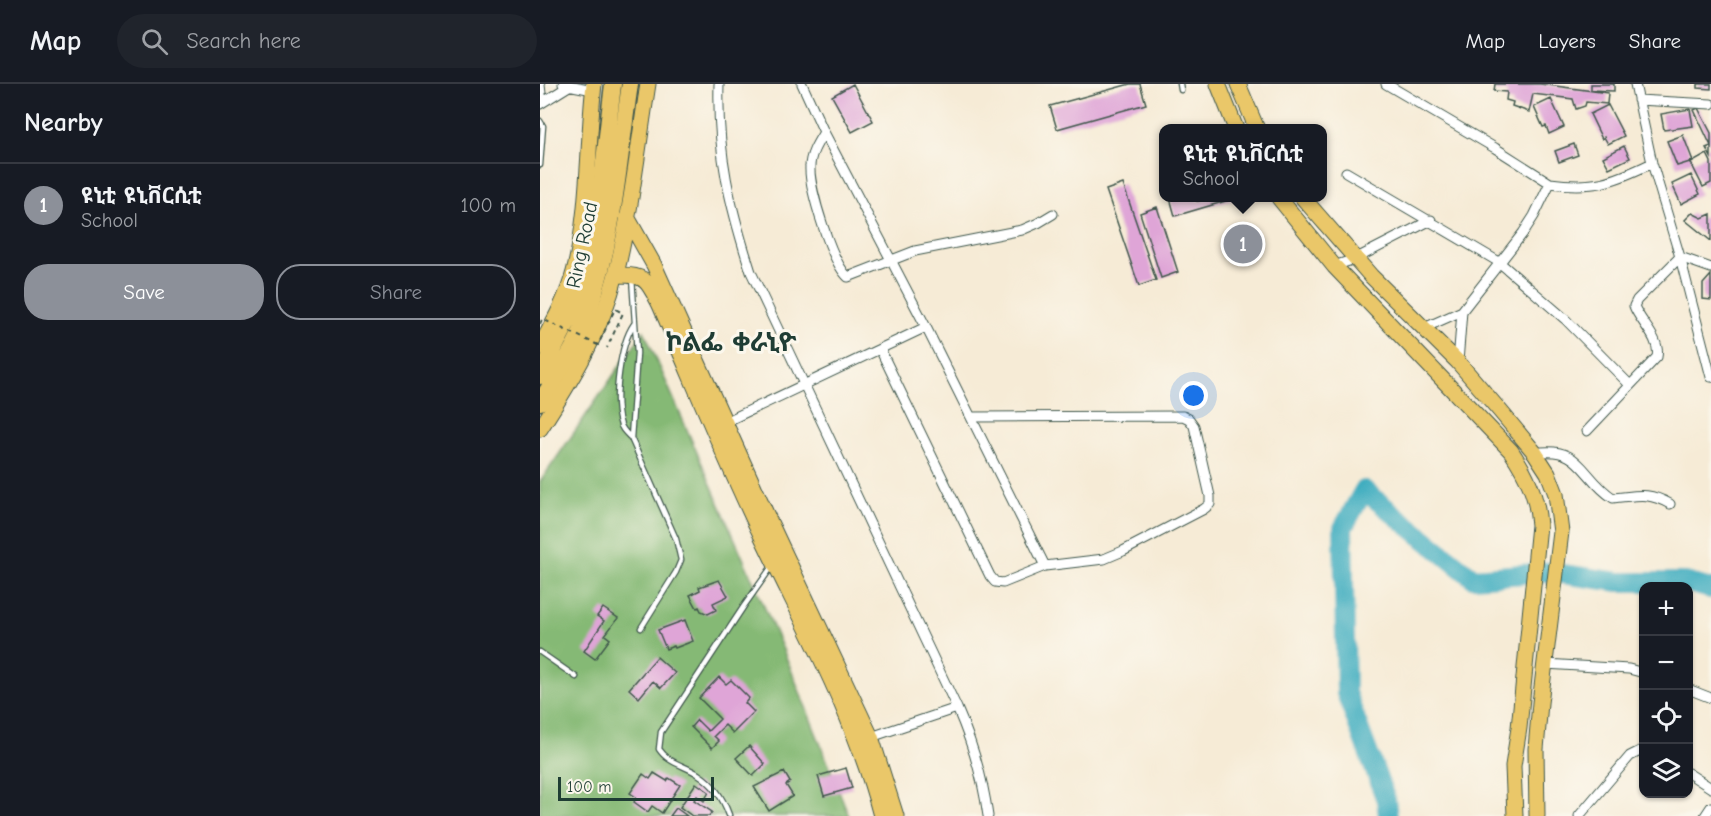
<!DOCTYPE html>
<meta charset="utf-8">
<style>
body{margin:0;font-family:"Comic Neue","Noto Sans Ethiopic",sans-serif;background:#20242c;color:#f1f3f6}
.controls{position:absolute;right:18px;bottom:18px;display:grid;overflow:hidden;border-radius:12px;box-shadow:0 2px 4px #0004}
.controls button{width:54px;height:54px;display:grid;place-items:center;padding:0;border:0;border-bottom:2px solid #363941;background:#171b24;color:#f1f3f6;font:30px sans-serif}
.scale{position:absolute;left:18px;bottom:15px;width:156px;box-sizing:border-box;padding-left:6px;border:3px solid #1f3d34;border-top:0;font-size:16px;line-height:21px;white-space:nowrap;color:#1f3d34;-webkit-text-stroke:4px #fbf7ec;paint-order:stroke}
.you{position:absolute;left:654px;top:312px;width:21px;height:21px;margin:-15px;border:4px solid #fff;border-radius:50%;background:#1a73e8;box-shadow:0 0 0 9px #1a73e833}
.badge{display:grid;place-items:center;width:39px;height:39px;border-radius:50%;background:#8c9099;color:#fff;font-size:20px;font-weight:700}
.pin{position:absolute;translate:-50% -50%;border:3px solid #fff;box-shadow:0 2px 6px #0006}
.popup{position:absolute;left:619px;top:40px;width:168px;height:78px;box-sizing:border-box;display:grid;place-content:center;border-radius:12px;background:#171b24;filter:drop-shadow(0 2px 4px #0005);font-size:20px;white-space:nowrap;color:#9ea1a6}
.popup b{font-size:22px;color:#f1f3f6}
.popup::after{content:'';position:absolute;left:50%;top:100%;margin-left:-12px;border:12px solid transparent;border-top-color:#171b24}
.list{margin:0;padding:0;list-style:none}
h2{display:flex;justify-content:space-between;align-items:center;height:78px;margin:0;padding:0 24px;font-size:26px}
h2 small{font-size:20px;font-weight:400;color:#9ea1a6}
.list li{display:grid;grid-template-columns:39px 1fr auto;gap:18px;align-items:center;box-sizing:border-box;height:84px;padding:0 24px;border-top:2px solid #363941}
.list b{display:block;font-size:22px;white-space:nowrap}
.list p{margin:0;font-size:20px;white-space:nowrap;color:#9ea1a6}
.list em{font-size:20px;font-style:normal;color:#9ea1a6}
.actions{display:flex;gap:12px;padding:18px 24px}
.actions a{flex:1;padding:14px 0;border:2px solid #8c9099;border-radius:24px;text-align:center;font-size:21px;color:#8c9099}
.actions .main{background:#8c9099;color:#fff}
.icon{flex:none;width:33px;height:33px;fill:none;stroke:currentColor;stroke-width:2;stroke-linecap:round;stroke-linejoin:round}
.map{position:relative;flex:none;width:1171px;height:732px;overflow:hidden}
header{display:flex;align-items:center;gap:36px;box-sizing:border-box;height:84px;padding:0 30px;background:#171b24;border-bottom:2px solid #363941}
header strong{font-size:28px}
nav{display:flex;gap:33px;margin-inline-start:auto;font-size:21px}
.search{width:420px;height:54px;background:#20242c;display:flex;align-items:center;gap:15px;box-sizing:border-box;padding:0 21px;border-radius:33px;color:#9ea1a6;font-size:22px}
main{display:flex}
aside{flex:1;background:#171b24}
.map>svg:first-child{display:block}
</style>
<header>
<strong>Map</strong>
<div class="search"><svg class="icon" aria-label="search" viewBox="0 0 24 24"><circle cx="10" cy="10" r="6"/><path d="M15 15l6 6"/></svg>Search here</div>
<nav><a>Map</a><a>Layers</a><a>Share</a></nav>
</header>
<main>
<aside>
<h2>Nearby<small></small></h2>
<ul class="list">
<li><span class="badge">1</span><div><b>ዩኒቲ ዩኒቨርሲቲ</b><p>School</p></div><em>100 m</em></li>
</ul>
<div class="actions"><a class="main">Save</a><a>Share</a></div>
</aside>
<div class="map">
<svg width="1171" height="732" viewBox="0 0 1171 732">
<rect width="100%" height="100%" fill="#fbf7ec"/>
<filter id="ink" filterUnits="userSpaceOnUse"><feTurbulence type="fractalNoise" baseFrequency=".0167" numOctaves="2"/><feDisplacementMap in="SourceGraphic" scale="12" xChannelSelector="R" yChannelSelector="G"/><feConvolveMatrix kernelMatrix="1 2 1 2 8 2 1 2 1" color-interpolation-filters="sRGB"/></filter>
<filter id="wash" filterUnits="userSpaceOnUse"><feTurbulence type="fractalNoise" baseFrequency=".008" numOctaves="4" result="noise"/><feDisplacementMap in="SourceGraphic" scale="24" xChannelSelector="R" yChannelSelector="G"/><feGaussianBlur stdDeviation="1.35" result="paint"/><feColorMatrix in="noise" values="0 0 0 0 0 0 0 0 0 0 0 0 0 0 0 0 0 1.4 0 .05"/><feComposite in="paint" operator="in"/></filter>
<g filter="url(#wash)">
<rect width="100%" height="100%" fill="#f6ebd6"/>
<path fill="#85b974" stroke="#527b54" stroke-width="1.5" d="M 104,247 L 244,568 L 309,732 L 0,732 L 0,398 Z"/>
<g fill="none" stroke-linecap="round" stroke-linejoin="round">
<path stroke="#41adc0" stroke-width="20" d="M 848,732 L 846,716 L 806,609 L 803,444 L 824,406 L 933,494 L 1008,488 L 1079,498 L 1145,498 L 1171,505"/>
</g>
<g id="blocks">
<path fill="#dfa5d7" d="M 313,0 L 333,37 L 312,48 L 292,12 Z
M 590,0 L 600,0 L 606,20 L 517,45 L 510,22 Z
M 955,0 L 1000,0 L 1068,9 L 1067,20 L 1046,18 L 1045,22 L 1036,25 L 1033,15 L 993,10 L 989,28 L 972,22 L 973,18 L 966,16 L 967,8 L 954,7 Z
M 1051,0 L 1074,0 L 1074,7 L 1051,6 Z
M 1158,0 L 1171,0 L 1171,5 L 1158,4 Z
M 1011,15 L 1024,43 L 1009,50 L 1006,42 L 1003,43 L 994,23 Z
M 1068,21 L 1084,52 L 1068,60 L 1064,53 L 1062,55 L 1050,30 Z
M 1158,24 L 1171,49 L 1171,73 L 1166,64 L 1171,62 L 1154,26 Z
M 1150,25 L 1153,42 L 1124,46 L 1121,30 Z
M 1143,51 L 1153,77 L 1137,82 L 1127,57 Z
M 1034,60 L 1038,71 L 1019,78 L 1015,67 Z
M 1084,62 L 1090,74 L 1069,84 L 1063,73 Z
M 1167,70 L 1171,78 L 1171,99 L 1163,103 L 1151,79 Z
M 1151,91 L 1160,110 L 1141,120 L 1132,100 Z
M 583,100 L 616,196 L 599,202 L 566,106 Z
M 630,114 L 656,114 L 657,117 L 670,114 L 696,114 L 635,132 Z
M 617,123 L 638,188 L 621,194 L 600,129 Z
M 1152,129 L 1162,134 L 1171,130 L 1171,157 L 1145,136 Z
M 1171,191 L 1171,216 L 1163,215 L 1163,200 Z
M 179,496 L 188,512 L 173,519 L 176,526 L 168,530 L 161,527 L 159,523 L 157,524 L 150,511 L 160,506 L 159,503 Z
M 63,524 L 78,534 L 65,551 L 70,555 L 55,575 L 44,567 L 64,537 L 57,532 Z
M 145,536 L 153,557 L 135,564 L 134,562 L 126,565 L 118,546 Z
M 117,573 L 135,589 L 121,604 L 113,597 L 99,614 L 89,605 Z
M 179,593 L 186,600 L 191,596 L 209,614 L 205,619 L 214,628 L 193,649 L 185,641 L 174,652 L 179,657 L 172,664 L 151,643 L 157,636 L 168,647 L 180,635 L 159,614 Z
M 209,662 L 225,680 L 213,692 L 196,674 Z
M 306,684 L 312,704 L 284,712 L 278,692 Z
M 244,688 L 250,698 L 246,701 L 253,712 L 229,727 L 214,703 Z
M 114,689 L 127,697 L 129,694 L 140,701 L 122,729 L 112,722 L 108,728 L 94,718 L 96,713 L 90,709 L 103,690 L 110,695 Z
M 156,699 L 169,708 L 164,717 L 157,712 L 154,716 L 172,728 L 169,732 L 152,732 L 140,723 Z
M 136,724 L 147,732 L 130,732 Z"/>
</g>
</g>
<g filter="url(#ink)">
<use href="#blocks" fill-opacity="0" stroke="#3f574c" stroke-width="1.5"/>
<g fill="none" stroke-linecap="round" stroke-linejoin="round">
<g stroke="#3f574c" stroke-width="7">
<path id="lane" d="M 640,0 L 641,6
M 0,37 L 3,42 L 0,81
M 92,194 L 97,269 L 91,354 L 136,455 L 141,476 L 136,488 L 101,544
M 91,354 C 86,349 81,345 80,338 C 73,315 80,260 94,240
M 0,568 L 36,593
M 189,731 C 183,714 174,700 158,690 C 144,681 128,679 119,665 L 121,648 L 204,522 L 233,481"/>
</g>
<g stroke="#3f574c" stroke-width="11">
<path id="street" d="M 23,0 L 53,6
M 179,0 C 177,70 190,122 211,188 L 417,624 C 432,658 443,695 448,732
M 262,0 L 284,48 L 386,243 L 505,482
M 846,0 L 955,64 L 1010,99
M 1095,0 L 1112,79 L 1140,173 L 1171,293
M 0,1 L 2,18
M 1098,16 L 1171,20
M 0,20 L 29,2
M 284,48 C 278,58 270,70 270,83 C 269,105 292,179 308,193 L 375,167 L 482,146 L 498,139 L 513,130
M 806,88 L 959,178 L 1025,235 L 1090,301
M 794,182 L 815,175 L 891,136
M 884,244 L 922,227 L 983,149 L 994,132 L 1010,99 C 1054,105 1073,98 1112,79
M 340,265 L 450,492 L 455,498 L 463,499 L 505,482 L 564,475 L 583,467 L 664,425 L 670,420 L 670,412 L 654,342 L 649,335 L 643,332 L 431,333
M 918,278 L 922,227
M 181,340 L 386,243
M 1047,347 L 1117,273 C 1121,255 1100,238 1094,222 L 1097,216 L 1140,173 L 1171,184
M 995,369 C 1042,361 1041,393 1073,414 C 1097,412 1107,407 1130,420
M 1005,580 L 1089,585 L 1104,589
M 1148,605 L 1171,614
M 331,653 L 417,624
M 1148,689 L 1171,704
M 1039,732 L 1090,672 L 1104,665
M 1165,732 L 1171,723"/>
</g>
<g stroke="#3f574c" stroke-width="17">
<path id="primary" d="M 678,0 L 696,45
M 698,0 L 717,45
M 739,114 L 794,182 L 971,367 C 987,391 997,412 999,441 L 979,644 L 973,682 L 975,732
M 763,114 L 831,192 L 918,278 L 961,328 L 995,369 L 1008,389 L 1016,410 L 1021,448 L 1000,619 L 996,665 L 997,732
M 87,133 L 114,181 L 228,434 L 331,653 L 356,732
M 76,191 C 106,190 107,196 120,221 C 154,299 186,379 223,455 C 266,545 316,635 341,732
M 0,263 C 13,239 27,214 34,188 C 50,127 47,62 54,0
M 0,345 C 31,297 62,247 76,190 C 91,128 98,63 108,0"/>
</g>
<g stroke="#3f574c" stroke-width="19">
<path id="highway" d="M 0,292 L 36,222 L 46,190 L 59,121 L 73,0
M 0,318 C 15,294 32,270 43,243 C 73,166 78,81 90,0"/>
</g>
<use href="#lane" stroke="#fff" stroke-width="4.5"/>
<use href="#street" stroke="#fff" stroke-width="9"/>
<use href="#primary" stroke="#eac769" stroke-width="15"/>
<use href="#highway" stroke="#eac769" stroke-width="16"/>
<path stroke="#3f574c" stroke-width="2" stroke-dasharray="4.5 4.5" stroke-linecap="butt" d="M 0,240 L 2,235 L 58,261 L 75,225 L 83,229 L 67,264"/>
</g>
</g>
<g text-anchor="middle" dominant-baseline="central" stroke-width="6" stroke-linejoin="round" paint-order="stroke">
<g font-size="20" fill="#1f3d34" stroke="#fbf7ec">
<text transform="translate(42 161) rotate(-78)">Ring Road</text>
</g>
<g font-size="26" font-weight="bold" fill="#1f3d34" stroke="#fbf7ec">
<text x="191" y="259">ኮልፌ ቀራኒዮ</text>
</g>
</g>
</svg>
<div class="controls">
<button>+</button>
<button>−</button>
<button><svg class="icon" aria-label="locate" viewBox="0 0 24 24"><circle cx="12" cy="12" r="6"/><path d="M12 2v4M12 18v4M2 12h4M18 12h4"/></svg></button>
<button><svg class="icon" aria-label="layers" viewBox="0 0 24 24"><path d="M12 4l9 5-9 5-9-5zM3 14l9 5 9-5"/></svg></button>
</div>
<div class="scale">100 m</div>
<div class="you"></div>
<div class="pin badge" style="left:703px;top:160px">1</div>
<div class="popup"><b>ዩኒቲ ዩኒቨርሲቲ</b>School</div>
</div>
</main>
